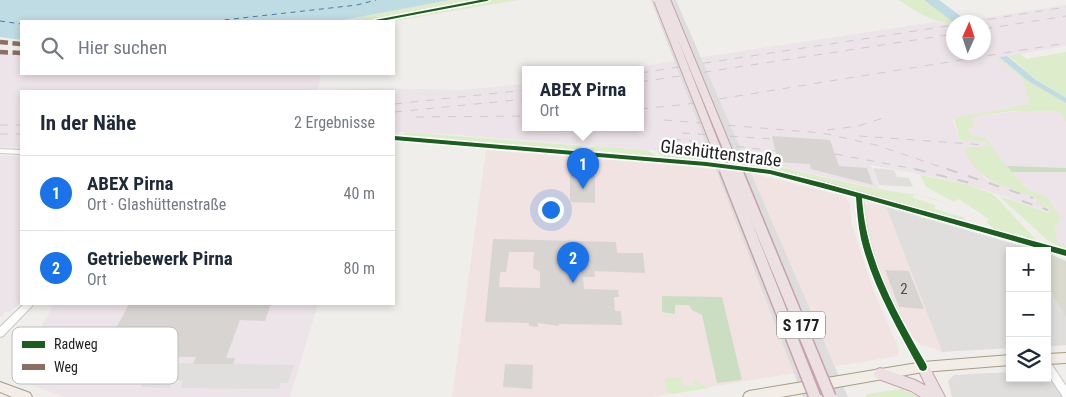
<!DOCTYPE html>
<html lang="de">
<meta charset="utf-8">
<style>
body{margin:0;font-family:"Roboto Condensed",sans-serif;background:#f2f2f3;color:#1f2937}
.controls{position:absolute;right:15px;bottom:15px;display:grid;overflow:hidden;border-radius:0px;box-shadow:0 2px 8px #0003}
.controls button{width:45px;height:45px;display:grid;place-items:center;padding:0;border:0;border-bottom:1px solid #e0e1e3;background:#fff;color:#1f2937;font:25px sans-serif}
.compass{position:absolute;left:946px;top:15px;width:45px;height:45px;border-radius:50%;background:#fff;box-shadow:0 2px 8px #0003;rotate:3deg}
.you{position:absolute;left:550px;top:209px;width:18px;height:18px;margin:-12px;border:4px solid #fff;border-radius:50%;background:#1a73e8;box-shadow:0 0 0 8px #1a73e833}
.badge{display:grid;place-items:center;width:32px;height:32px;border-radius:50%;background:#1a73e8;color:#fff;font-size:16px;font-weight:700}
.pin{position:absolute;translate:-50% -41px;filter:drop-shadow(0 1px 2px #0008)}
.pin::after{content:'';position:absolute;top:26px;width:18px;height:15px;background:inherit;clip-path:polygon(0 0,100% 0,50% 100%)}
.popup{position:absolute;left:522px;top:66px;width:122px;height:65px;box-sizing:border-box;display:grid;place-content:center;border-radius:0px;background:#fff;filter:drop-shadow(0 1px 4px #0005);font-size:16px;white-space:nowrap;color:#747a83}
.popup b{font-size:19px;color:#1f2937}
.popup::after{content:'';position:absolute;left:50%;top:100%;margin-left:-10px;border:10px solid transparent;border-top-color:#fff}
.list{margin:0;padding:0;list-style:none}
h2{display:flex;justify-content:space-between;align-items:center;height:65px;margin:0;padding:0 20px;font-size:21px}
h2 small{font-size:16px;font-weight:400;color:#747a83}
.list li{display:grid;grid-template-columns:32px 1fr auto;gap:15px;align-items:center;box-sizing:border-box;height:75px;padding:0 20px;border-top:1px solid #e0e1e3}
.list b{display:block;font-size:19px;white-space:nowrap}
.list p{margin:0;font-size:16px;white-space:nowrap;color:#747a83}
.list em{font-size:16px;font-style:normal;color:#747a83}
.icon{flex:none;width:28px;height:28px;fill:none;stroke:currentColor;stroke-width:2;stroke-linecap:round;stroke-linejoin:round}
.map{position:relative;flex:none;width:1066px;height:397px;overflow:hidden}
.search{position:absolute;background:#fff;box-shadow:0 2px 8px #0003;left:20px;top:20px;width:375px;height:55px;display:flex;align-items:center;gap:12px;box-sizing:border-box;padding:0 18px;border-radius:0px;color:#747a83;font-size:19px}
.panel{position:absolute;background:#fff;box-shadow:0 2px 8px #0003;left:20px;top:90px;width:375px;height:215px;border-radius:0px}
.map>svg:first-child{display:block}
</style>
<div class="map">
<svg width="1066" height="397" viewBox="0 0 1066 397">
<rect width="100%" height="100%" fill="#f0eeeb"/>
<path fill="#dfdedc" d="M 886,207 L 1025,247 L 1027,251 L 1010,251 L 1010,348 L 942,352 Z
M 1047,285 L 1066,318 L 1066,345 L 1047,347 Z
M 1047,370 L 1065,397 L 952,397 L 948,381 L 954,375 L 1010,372 L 1010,378 L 1047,378 Z"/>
<path fill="#f1e3e1" d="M 486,150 L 694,167 L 759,175 L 844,196 L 850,203 L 851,221 L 860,250 L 874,292 L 899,349 L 898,356 L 651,397 L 452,397 Z
M 869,203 L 886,207 L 942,352 L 924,345 L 922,346 L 913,338 L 901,319 L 867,237 L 863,208 Z"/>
<path fill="#ede4e9" d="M 1066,5 L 1066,46 L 997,58 L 1022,78 L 1031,104 L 954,118 L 953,121 L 959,139 L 986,142 L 990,147 L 964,149 L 984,178 L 1037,198 L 1049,208 L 1051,213 L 982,189 L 945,179 L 871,165 L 879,189 L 779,166 L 692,153 L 444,134 L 405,132 L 396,132 L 394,134 L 394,91 L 21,91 L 21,148 L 0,147 L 0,53 L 21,54 L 21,74 L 321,74 L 318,90 L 379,88 L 461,90 L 525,84 L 526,128 L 640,128 L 640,70 L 617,70 L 935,22 L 953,23 L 954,52 L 984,52 L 984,22 L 958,22 Z
M 1029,110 L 1058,111 L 1066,122 L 1066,246 L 1057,243 L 1055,228 L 1061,218 L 1045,195 L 1028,190 L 999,157 L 986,138 L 973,136 L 967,128 L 974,127 L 972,117 Z
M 0,156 L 21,156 L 21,302 L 9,313 L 6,311 L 0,317 Z
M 54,304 L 318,304 L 290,397 L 65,397 L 13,379 Z"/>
<path fill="#d9d9cd" d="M 1047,253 L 1066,261 L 1066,318 L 1047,285 Z"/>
<path fill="#ddeccb" d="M 450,0 L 482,0 L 367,21 L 338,21 Z
M 492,0 L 518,0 L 394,21 L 379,21 Z
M 898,0 L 924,0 L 957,22 C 935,26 917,11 898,0 Z
M 1066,52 L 1066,98 L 1036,80 L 1009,56 L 1020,54 L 1027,59 Z
M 998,57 L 1028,81 L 1066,103 L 1066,122 L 1058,111 L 1012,111 L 972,117 L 974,127 L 967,129 L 973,136 L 986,138 L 999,157 L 1028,190 L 1045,195 L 1061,218 L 1055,228 L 1057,243 L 1066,246 L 1066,250 L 1047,240 L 999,196 L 1050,213 L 1049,208 L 1037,203 L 1037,198 C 1003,185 979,184 964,148 L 989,146 L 986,142 L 959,139 L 954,118 L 1030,104 L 1022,78 L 996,58 Z
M 405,132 L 584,146 L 576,150 L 403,135 Z
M 594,146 L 647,150 L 658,157 L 587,150 Z
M 656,151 L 706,155 L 709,161 L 666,158 Z
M 747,160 C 791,168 835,181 879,189 C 905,194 924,194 950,204 L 913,194 L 913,198 L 935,205 L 935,209 L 966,218 L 961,220 L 810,178 L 750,166 Z
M 920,175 L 965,184 L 993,194 L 1038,242 L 1018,234 L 1018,237 L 997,231 L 986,222 L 989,219 L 959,199 L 954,202 L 926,187 Z
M 666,377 L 681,378 L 682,385 L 694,386 L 693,378 L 709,388 L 672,394 L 666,390 L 665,380 Z
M 901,389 L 920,397 L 866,397 L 866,394 Z"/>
<path fill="#cbdec1" d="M 1007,166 L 1066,168 L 1066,172 L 1012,172 Z
M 662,296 L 722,297 L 742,380 L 717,383 L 702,315 L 692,310 L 689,305 L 675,305 L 675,314 L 662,312 Z"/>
<path fill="#e0dfde" d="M 873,168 L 894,170 L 897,177 L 909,178 L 913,187 L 879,185 Z
M 115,357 L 176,358 L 174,363 L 294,365 L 288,383 L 281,383 L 279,389 L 181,388 L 183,380 L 173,380 L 170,388 L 141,387 L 142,384 L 130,384 L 133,377 L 119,377 L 121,371 L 108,371 Z"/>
<path fill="#bfdbe3" d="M 0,0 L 450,0 L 338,21 L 21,21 L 21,40 L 0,37 Z
M 924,0 L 939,0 L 967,21 L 952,21 Z
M 1007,56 L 1036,80 L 1066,98 L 1066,103 L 1028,81 L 999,57 Z"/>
<path fill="#dedddd" d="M 651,0 L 676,0 L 848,397 L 803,397 Z"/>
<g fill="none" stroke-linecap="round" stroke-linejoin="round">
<path stroke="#4a7aab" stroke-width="1" stroke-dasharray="5 4.5" stroke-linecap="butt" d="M 0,21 L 21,24
M 215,21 L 357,5 L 376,0"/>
</g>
<path fill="#d7d4d2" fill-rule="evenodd" d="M 772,136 L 830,140 L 839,166 L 867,168 L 873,185 L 811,169 L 810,164 L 778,162 Z
M 570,175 L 595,176 L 595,203 L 570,202 Z
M 493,239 L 616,242 L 617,253 L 643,253 L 645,273 L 594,271 L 595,277 L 583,277 L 584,289 L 618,290 L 619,297 L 614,297 L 615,311 L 621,311 L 622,325 L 559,324 L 559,326 L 538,323 L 538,327 L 529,326 L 529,323 L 485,322 ZM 509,252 L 534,252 L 533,268 L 540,272 L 540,288 L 499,287 L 500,272 L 506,272 Z
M 885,270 L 909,271 L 924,309 L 899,307 Z
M 129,304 L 271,304 L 265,321 L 240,320 L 226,358 L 235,358 L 233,364 L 193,364 L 196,357 L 101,356 Z
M 505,364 L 533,365 L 532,389 L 503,387 Z"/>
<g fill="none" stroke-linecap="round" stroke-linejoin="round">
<g stroke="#c9c8c7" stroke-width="2">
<path id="minor" d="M 394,136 L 706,162 L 770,170 L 823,182 L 1066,250 L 1066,256 L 863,199 C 867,260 897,312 926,364 L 927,367 L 926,370 L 923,371 L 920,370 C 889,314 859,262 856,197 L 770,174 L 706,166 L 394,140 Z
M 0,149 L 21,150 L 21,154 L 0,153 Z
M 24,304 L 33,304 L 32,306 L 3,336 L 0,337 L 0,327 Z
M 1047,361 L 1050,362 L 1066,386 L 1066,397 L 1063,397 L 1047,373 Z"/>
</g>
<g stroke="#a79c86" stroke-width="2">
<path id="major" d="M 1066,353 L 1066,363 L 1047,364 L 1047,354 Z
M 1010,355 L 1010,365 L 923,372 L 781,397 L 743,397 L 745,393 L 749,391 L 923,362 Z
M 0,382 L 30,393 L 32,397 L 12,397 L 0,392 Z"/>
</g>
<g stroke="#c5a2ac" stroke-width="2">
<path id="highway" d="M 923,361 L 927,363 L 945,397 L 921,397 L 911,391 L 876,378 L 874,374 L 876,370 L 880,368 L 915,380 L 926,386 L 917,367 L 919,363 Z"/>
</g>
<use href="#minor" fill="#fdfcfc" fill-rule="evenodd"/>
<use href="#major" fill="#f3ede7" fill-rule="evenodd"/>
<use href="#highway" fill="#ece0e2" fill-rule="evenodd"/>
<path stroke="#ccc" stroke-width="1" stroke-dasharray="8 8" stroke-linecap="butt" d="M 972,22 L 1066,7
M 984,29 L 1066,16
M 640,73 L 954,25
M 640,82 L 954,34
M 394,104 L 526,90
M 640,109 L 688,104 L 1066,43
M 394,112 L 526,99
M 416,117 L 526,116
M 664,120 L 822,133 L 876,145 L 950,170
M 0,125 L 21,125
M 827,130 L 858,126 L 883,118
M 682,133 L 773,139
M 0,134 L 21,134
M 859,136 L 986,145
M 673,139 L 775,151
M 835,154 L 920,170"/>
<path stroke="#ccc" stroke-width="2" stroke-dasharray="11 11" stroke-linecap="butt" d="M 915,169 L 974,184
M 947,169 L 1033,198
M 1022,201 L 1048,210"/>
<g stroke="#c5a2ac" stroke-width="10" stroke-linecap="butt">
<path id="highway-bridge-far1" d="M 658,0 L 725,170
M 666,0 L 736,170"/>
</g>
<g stroke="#c5a2ac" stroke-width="14" stroke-linecap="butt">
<path id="highway-bridge" d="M 725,169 L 815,397
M 736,169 L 830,397"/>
</g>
<use href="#highway-bridge-far1" stroke="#ece0e2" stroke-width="8"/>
<use href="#highway-bridge" stroke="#ece0e2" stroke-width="11"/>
<path stroke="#8d6e63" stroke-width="4.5" stroke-dasharray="8 4.5" stroke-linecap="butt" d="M 0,42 L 21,44
M 0,52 L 21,53"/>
<g stroke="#fff" stroke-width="3">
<path id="cycleway" d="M 480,0 L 489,0 L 487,1 L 381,21 L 373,21 L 375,20 Z
M 394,136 L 706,162 L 770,170 L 823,183 L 1066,250 L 1066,256 L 862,198 C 866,260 896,312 926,364 L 927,367 L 926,370 L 923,371 L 920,370 C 897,328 872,285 861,239 C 858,225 857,211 856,197 L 770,174 L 706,166 L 394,140 Z"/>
</g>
<use href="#cycleway" fill="#1b5e20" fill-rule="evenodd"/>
</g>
<g text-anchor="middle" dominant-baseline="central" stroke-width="4.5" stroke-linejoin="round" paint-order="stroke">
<g font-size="15" fill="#4f4e4e">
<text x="904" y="289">2</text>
</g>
<rect fill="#fff" stroke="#646464" stroke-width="1" x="777" y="311.5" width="48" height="27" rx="4"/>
<g font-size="16" font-weight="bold" fill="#222">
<text x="801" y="325">S 177</text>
</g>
<g font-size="18" fill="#222" stroke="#fff">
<text transform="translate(721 153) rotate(7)">Glashüttenstraße</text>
</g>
</g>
<rect x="12" y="327" width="166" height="57" rx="8" fill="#fff" stroke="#bdbdbd" stroke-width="1"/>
<rect x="22" y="341" width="23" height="7" fill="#1b5e20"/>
<rect x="22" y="364" width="23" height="6" fill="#8d6e63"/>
<g font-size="14" fill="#222">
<text x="54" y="349">Radweg</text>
<text x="54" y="372">Weg</text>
</g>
</svg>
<div class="controls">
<button>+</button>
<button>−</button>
<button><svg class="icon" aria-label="layers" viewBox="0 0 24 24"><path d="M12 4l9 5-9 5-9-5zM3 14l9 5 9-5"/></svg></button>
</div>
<svg class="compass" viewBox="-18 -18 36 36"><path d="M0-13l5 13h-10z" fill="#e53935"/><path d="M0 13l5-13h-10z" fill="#747a83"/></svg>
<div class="you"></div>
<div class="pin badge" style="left:583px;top:189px">1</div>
<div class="popup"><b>ABEX Pirna</b>Ort</div>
<div class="pin badge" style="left:573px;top:283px">2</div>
<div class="search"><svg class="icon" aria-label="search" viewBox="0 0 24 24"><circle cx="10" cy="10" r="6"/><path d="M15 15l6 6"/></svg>Hier suchen</div>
<section class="panel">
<h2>In der Nähe<small>2 Ergebnisse</small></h2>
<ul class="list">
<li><span class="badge">1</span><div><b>ABEX Pirna</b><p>Ort · Glashüttenstraße</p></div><em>40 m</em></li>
<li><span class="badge">2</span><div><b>Getriebewerk Pirna</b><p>Ort</p></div><em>80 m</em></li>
</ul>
</section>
</div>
